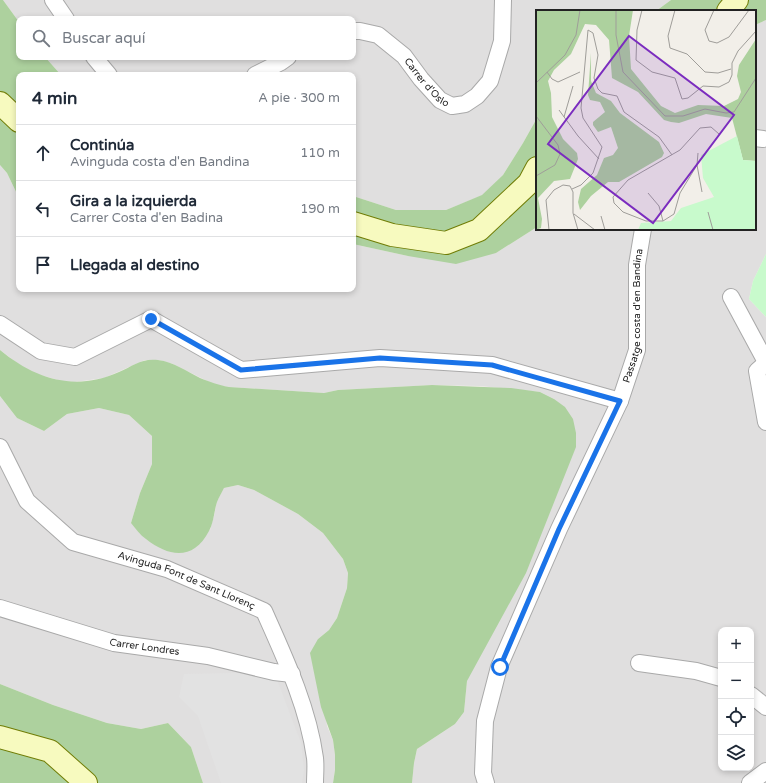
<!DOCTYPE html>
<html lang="es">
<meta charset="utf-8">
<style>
body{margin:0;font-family:"Varela Round",sans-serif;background:#f6f6f7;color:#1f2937}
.controls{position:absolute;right:12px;bottom:12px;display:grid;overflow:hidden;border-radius:8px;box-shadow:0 2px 6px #0003}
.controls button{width:36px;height:36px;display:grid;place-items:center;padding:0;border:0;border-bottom:1px solid #e0e1e3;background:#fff;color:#1f2937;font:20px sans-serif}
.stop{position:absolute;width:12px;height:12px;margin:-9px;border:3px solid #1a73e8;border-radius:50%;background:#fff}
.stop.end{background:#1a73e8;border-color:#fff;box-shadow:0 1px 4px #0008}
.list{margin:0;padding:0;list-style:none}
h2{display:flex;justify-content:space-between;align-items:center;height:52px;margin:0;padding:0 16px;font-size:17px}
h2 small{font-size:13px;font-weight:400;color:#747a83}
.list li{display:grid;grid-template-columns:26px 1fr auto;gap:12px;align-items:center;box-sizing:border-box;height:56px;padding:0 16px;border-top:1px solid #e0e1e3}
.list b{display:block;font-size:15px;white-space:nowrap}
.list p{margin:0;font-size:13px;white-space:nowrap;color:#747a83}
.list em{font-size:13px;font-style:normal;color:#747a83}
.icon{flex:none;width:22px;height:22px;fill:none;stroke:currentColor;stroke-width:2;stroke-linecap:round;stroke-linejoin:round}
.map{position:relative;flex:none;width:766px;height:783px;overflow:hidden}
.search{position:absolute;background:#fff;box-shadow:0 2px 6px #0003;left:16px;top:16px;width:340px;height:44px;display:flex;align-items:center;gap:10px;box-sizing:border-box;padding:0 14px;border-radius:8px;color:#747a83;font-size:15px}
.panel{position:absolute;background:#fff;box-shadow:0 2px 6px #0003;left:16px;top:72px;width:340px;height:220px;border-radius:8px}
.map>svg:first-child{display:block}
</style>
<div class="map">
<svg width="766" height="783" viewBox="0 0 766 783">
<rect width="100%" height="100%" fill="#f2efe9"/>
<path fill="#e0dfdf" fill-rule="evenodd" d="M 3,0 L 671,0 L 656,11 L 537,11 L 537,118 L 523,143 L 503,175 L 483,195 L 446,210 L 396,210 L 353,196 L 353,75 L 61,75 L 45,57 L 353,57 L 353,19 L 19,19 L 19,22 Z
M 766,20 L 766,254 L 753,281 L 749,299 L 766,317 L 766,783 L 412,783 L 414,763 L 417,749 L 455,724 L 464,712 L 467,681 L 554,399 L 540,392 L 480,386 L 432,385 L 338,390 L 324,393 L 229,387 L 215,385 L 173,364 L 159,360 L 145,360 L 104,378 L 75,382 L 61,381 L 34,373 L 21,366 L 0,350 L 0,165 L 7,173 L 19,198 L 19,289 L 353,289 L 353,244 L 408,256 L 496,253 L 537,227 L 537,229 L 755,229 L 755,25 ZM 721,630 L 751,630 L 751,768 L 721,768 Z
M 0,396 L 17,418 L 44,431 L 67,414 L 99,408 L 129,415 L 152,436 L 152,464 L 140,493 L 131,523 L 210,530 L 214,516 L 217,501 L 224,488 L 238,485 L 254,490 L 298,514 L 323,533 L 343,559 L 348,573 L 347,588 L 337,618 L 329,630 L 318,639 L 327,726 L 333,740 L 335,755 L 335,770 L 333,783 L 203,783 L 191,747 L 168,723 L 141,729 L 107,723 L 53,705 L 0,684 Z"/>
<path fill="#add19e" d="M 0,0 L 3,0 L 19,22 L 19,57 L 45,57 L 61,75 L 19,75 L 19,198 L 7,173 L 0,165 Z
M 671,0 L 766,0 L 766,20 L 755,25 L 755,11 L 656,11 Z
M 537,118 L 537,227 L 496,253 L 456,264 L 408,256 L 353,244 L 353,196 L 396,210 L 446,210 L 482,195 L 503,175 L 523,143 Z
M 0,350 C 35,379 75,392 119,372 C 133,366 141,358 158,360 C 174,362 186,371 200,378 C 210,382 218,385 229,387 L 324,393 L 338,390 L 432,385 L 511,388 L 540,392 L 554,399 L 565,407 L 573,419 L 576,433 L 576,447 L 526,573 L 467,681 L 464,712 L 455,724 L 417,749 L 414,763 L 412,783 L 333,783 L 335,770 L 335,755 L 333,740 L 321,707 L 310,653 L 318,639 L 329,630 L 337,618 L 347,588 L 348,573 L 343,559 L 323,533 L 298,514 L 254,490 L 238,485 L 224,488 C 222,492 219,497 217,502 C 214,511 214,522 209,531 C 194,560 170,558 146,539 C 140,535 136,529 131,523 L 140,493 L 152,464 L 152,436 L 129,415 L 99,408 L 67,414 L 44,431 L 17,418 L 0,396 Z
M 0,684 L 53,705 L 107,723 L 141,729 L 168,723 L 191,747 L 203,783 L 0,783 Z"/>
<path fill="#c8facc" d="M 766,254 L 766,317 L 749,299 L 753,281 Z"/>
<path fill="#e2e2e2" d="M 274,672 L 301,743 L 304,770 L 302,783 L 221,783 L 198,716 L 179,697 L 184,674 Z"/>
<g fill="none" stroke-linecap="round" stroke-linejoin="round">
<g stroke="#a9a9a9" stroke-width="18">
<g id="minor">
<path d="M 53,0 L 66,19"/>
<path id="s1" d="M 353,31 L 360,31 L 378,35 L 404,56 L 421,79 L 440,100 L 452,106 L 465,104 L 477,96 L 490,81 L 502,41 L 503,0"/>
<path d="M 94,57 L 109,75"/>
<path d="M 255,75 L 281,62 L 288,57"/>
<path d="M 755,138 L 763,139"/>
<path d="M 731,297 L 766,362"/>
<path d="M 0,324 L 41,351 L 75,357 L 151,319 L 241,370 L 380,358 L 492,365 L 620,401"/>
<path d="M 766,363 L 757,371 L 766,422"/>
<path id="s2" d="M 0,447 L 27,501 L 73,542 L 167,569 L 264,611 C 285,658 308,707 315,758 C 316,766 315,775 315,783"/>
<path id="s3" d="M 0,608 L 114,643 L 208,656 L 274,672 L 292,674"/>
<path d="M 639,663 L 696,671 L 721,678"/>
<path d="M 751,695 L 766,707"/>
<path id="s4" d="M 486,783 L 483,773 L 485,721 L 499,667 L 559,529 L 620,401 L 637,350 L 637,265 L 643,229"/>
<path d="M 750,783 L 766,771"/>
</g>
</g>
<g stroke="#707d05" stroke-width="24">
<path id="secondary" d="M 728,11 L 737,0
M 0,103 L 19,121
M 353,223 L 392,235 L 446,243 L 479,230 L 529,183 L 537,168
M 0,737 L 50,751 L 86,783"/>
</g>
<use href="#minor" stroke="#fff" stroke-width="16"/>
<use href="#secondary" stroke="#f7fabf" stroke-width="22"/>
</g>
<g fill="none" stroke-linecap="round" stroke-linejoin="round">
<path stroke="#1a73e8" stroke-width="5" d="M 151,319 L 241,370 L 380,358 L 492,365 L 620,401 L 559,529 L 500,667"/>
</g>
<g text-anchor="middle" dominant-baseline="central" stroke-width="3" stroke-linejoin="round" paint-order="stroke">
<g font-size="10" fill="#222" stroke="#fff">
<text stroke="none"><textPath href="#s1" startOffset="94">Carrer d'Oslo</textPath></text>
<text stroke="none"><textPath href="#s4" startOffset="498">Passatge costa d'en Bandina</textPath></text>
<text stroke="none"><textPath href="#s2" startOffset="242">Avinguda Font de Sant Llorenç</textPath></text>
<text stroke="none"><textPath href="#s3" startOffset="150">Carrer Londres</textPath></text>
</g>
</g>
<g transform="translate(536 10)">
<rect width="220" height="220" fill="#f2efe9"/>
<path d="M 0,0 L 97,0 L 93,26 L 95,59 L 125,96 L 139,103 L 162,95 L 188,96 L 202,89 L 205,82 L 201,66 L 203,55 L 220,29 L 220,151 L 207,150 L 196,108 L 170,104 L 143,113 L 135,112 L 128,110 L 102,82 L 76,68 L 73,30 L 60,15 L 49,14 L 35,44 L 18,60 L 12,71 L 15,83 L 16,107 L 27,129 L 41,143 L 42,149 L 34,169 L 18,171 L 2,188 L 6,209 L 5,218 L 0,220 ZM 55,43 L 55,71 L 60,83 L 75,91 L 84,103 L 123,132 L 128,143 L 126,147 L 83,172 L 72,172 L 55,186 L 44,200 L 42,192 L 45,179 L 61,165 L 68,148 L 77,145 L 82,138 L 75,117 L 62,122 L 57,115 L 57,112 L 69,102 L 64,92 L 54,90 L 52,85 Z" fill="#add19e"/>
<path d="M 201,126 L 207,150 L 220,151 L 220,220 L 102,220 L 105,213 L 135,211 L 145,198 L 178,187 L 167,168 L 165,145 Z" fill="#c8facc"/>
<path fill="none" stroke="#9f9d99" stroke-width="1" d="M 80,0 L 80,25 L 87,62 L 129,106 L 147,106 L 169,99 L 190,103 L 198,102 L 220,68M 106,0 L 101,20 L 100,50 L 116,62 L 139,68 L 146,89 L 152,88 L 167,76 L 183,77 L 193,72 L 196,65 L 196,53 L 202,41 L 220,21M 139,0 L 132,26 L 134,38 L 151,44 L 169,62 L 182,63 L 195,59M 178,0 L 169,20 L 173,31 L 181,33 L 193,27 L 213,0M 11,62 L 16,69 L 22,72 L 44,62M 0,73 L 29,45 L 40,25 L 44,0M 23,100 L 42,126 L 63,149M 0,106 L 22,135 L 24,144 L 19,155 L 0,166M 28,107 L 37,76M 161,155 L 162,143M 36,179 L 45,175 L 57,163 L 66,137 L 47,108 L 45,98 L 52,20 L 57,23 L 62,45 L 58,68 L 62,79 L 66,83 L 81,86 L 88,102 L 123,127 L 136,145M 166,182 L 161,155 L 144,183 L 138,204 L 127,211 L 110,211 L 87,202 L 78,193 L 77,187 L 92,170 L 144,140 L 164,118 L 175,117 L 183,124M 112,183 L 123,196 L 127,211M 172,202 L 177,220M 38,204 L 59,220M 65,206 L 69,220M 13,220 L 10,190 L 18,180 L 27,175 L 34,176 L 37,182 L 37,203 L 42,220"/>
<path fill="#7b2cbf" fill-opacity="0.15" stroke="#7b2cbf" stroke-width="2" d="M 93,26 L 198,105 L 117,213 L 12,134 Z"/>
<rect width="220" height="220" fill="none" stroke="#222" stroke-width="2"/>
</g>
</svg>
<div class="controls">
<button>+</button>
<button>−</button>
<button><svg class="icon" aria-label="locate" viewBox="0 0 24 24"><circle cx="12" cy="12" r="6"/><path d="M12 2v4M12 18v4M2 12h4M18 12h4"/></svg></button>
<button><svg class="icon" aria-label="layers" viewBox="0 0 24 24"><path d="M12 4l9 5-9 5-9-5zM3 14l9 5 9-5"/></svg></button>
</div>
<div class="stop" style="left:500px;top:667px"></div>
<div class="stop end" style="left:151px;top:319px"></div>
<div class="search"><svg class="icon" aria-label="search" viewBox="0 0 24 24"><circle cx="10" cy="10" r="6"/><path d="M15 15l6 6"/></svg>Buscar aquí</div>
<section class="panel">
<h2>4 min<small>A pie · 300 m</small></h2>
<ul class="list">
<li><svg class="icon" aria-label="ahead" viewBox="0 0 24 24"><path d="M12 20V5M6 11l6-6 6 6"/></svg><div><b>Continúa</b><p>Avinguda costa d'en Bandina</p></div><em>110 m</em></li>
<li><svg class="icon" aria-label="left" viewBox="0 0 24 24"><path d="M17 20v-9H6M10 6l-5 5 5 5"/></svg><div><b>Gira a la izquierda</b><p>Carrer Costa d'en Badina</p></div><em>190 m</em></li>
<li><svg class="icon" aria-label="arrive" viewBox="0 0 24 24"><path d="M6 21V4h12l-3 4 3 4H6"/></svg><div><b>Llegada al destino</b></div></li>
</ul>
</section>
</div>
